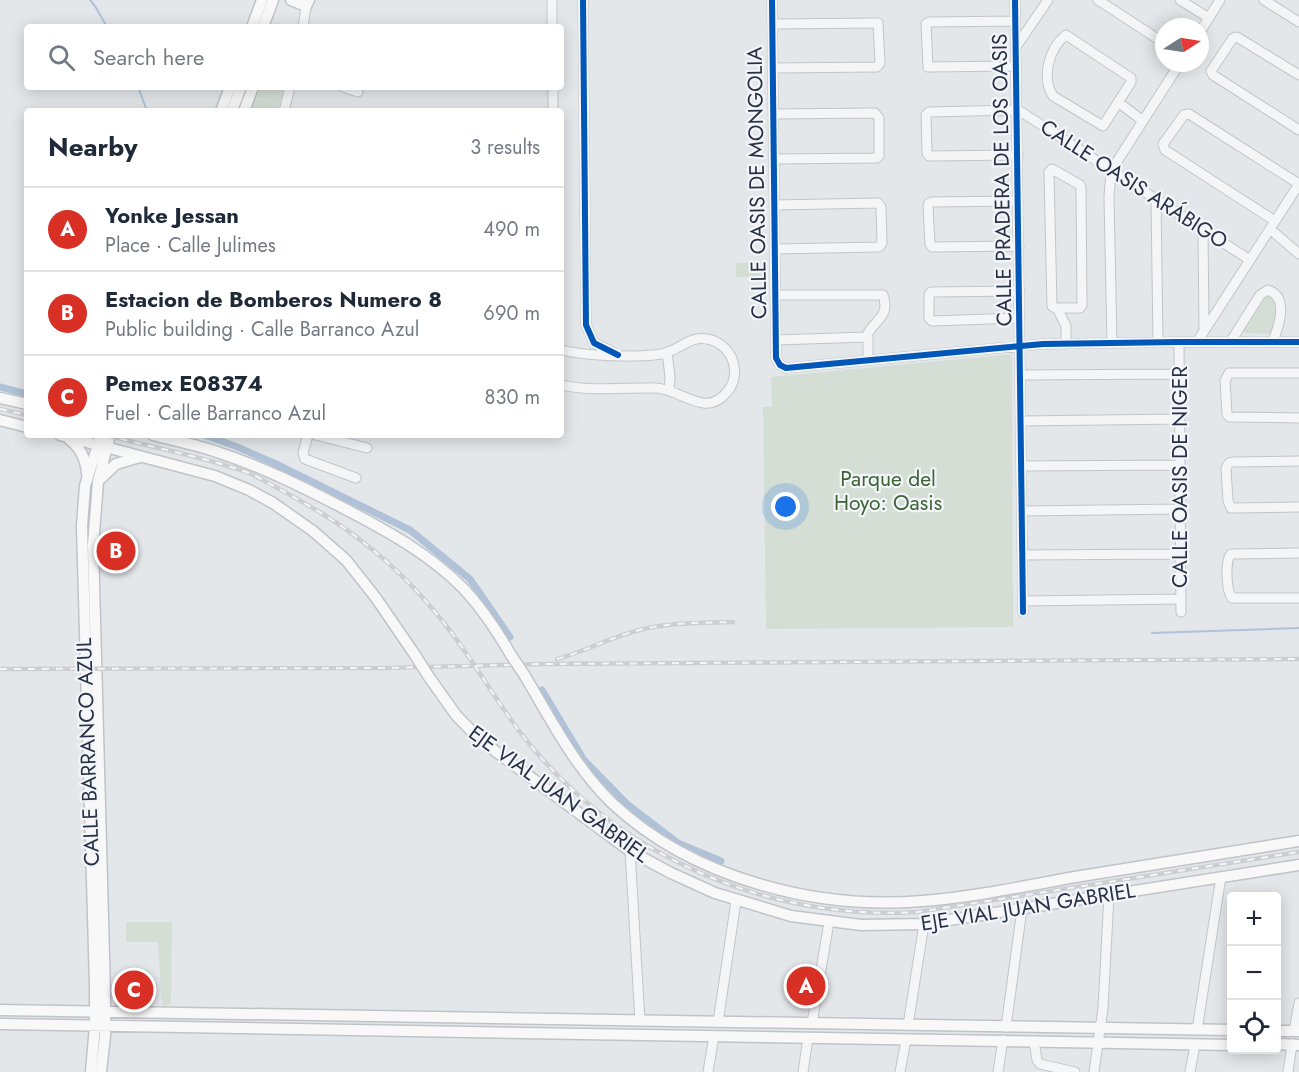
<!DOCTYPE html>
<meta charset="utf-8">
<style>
body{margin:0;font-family:Jost,sans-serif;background:#f6f6f7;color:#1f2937}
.controls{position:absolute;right:18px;bottom:18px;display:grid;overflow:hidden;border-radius:6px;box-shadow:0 3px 15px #0003}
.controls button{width:54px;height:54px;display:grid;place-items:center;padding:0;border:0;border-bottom:2px solid #e0e1e3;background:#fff;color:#1f2937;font:30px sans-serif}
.compass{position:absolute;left:1155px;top:18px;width:54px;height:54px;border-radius:50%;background:#fff;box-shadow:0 3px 15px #0003;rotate:78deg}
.you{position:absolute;left:786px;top:507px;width:21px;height:21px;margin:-15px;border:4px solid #fff;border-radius:50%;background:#1a73e8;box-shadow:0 0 0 9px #1a73e833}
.badge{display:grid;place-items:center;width:39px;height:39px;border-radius:50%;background:#d93025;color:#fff;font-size:20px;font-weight:700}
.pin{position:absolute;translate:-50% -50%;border:3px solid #fff;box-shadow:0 2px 6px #0006}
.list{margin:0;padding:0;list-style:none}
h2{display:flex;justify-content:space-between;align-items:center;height:78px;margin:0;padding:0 24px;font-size:26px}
h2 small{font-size:20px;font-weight:400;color:#747a83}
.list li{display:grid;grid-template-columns:39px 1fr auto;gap:18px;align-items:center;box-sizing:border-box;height:84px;padding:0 24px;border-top:2px solid #e0e1e3}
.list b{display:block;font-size:22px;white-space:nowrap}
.list p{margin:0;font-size:20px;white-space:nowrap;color:#747a83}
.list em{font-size:20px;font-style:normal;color:#747a83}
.icon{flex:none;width:33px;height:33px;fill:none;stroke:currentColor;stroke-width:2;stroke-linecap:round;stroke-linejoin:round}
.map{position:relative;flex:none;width:1299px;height:1072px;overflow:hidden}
.search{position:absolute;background:#fff;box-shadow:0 3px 15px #0003;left:24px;top:24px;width:540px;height:66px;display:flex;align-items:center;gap:15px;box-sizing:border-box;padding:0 21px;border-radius:6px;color:#747a83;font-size:22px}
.panel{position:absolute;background:#fff;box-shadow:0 3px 15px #0003;left:24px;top:108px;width:540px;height:330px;border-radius:6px}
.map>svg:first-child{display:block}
</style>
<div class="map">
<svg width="1299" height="1072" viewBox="0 0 1299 1072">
<rect width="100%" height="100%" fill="#e4e7ea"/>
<path fill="#d4ded5" d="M 257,87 L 284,87 L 277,111 L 249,111 Z
M 766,262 L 767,277 L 736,277 L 736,263 Z
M 1270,295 C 1279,306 1276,317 1273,331 L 1269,334 L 1246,333 L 1243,330 L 1266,297 Z
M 1012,354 L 1013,627 L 766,629 L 763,407 L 772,407 L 771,377 Z
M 126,922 L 172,922 L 171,1004 L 162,1006 L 158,942 L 126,942 Z"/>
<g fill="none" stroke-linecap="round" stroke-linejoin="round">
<path stroke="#b0c2d7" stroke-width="2" d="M 90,0 L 95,6 L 107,27
M 138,87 L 147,111
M 1152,633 L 1299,628"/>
<path stroke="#b0c2d7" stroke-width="7" d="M 0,387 L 27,394
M 204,435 L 235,446 L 276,464 L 410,530 L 470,579 L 510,637
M 542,690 L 584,760 L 627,804 L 678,843 L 721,861"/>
<g stroke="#c2c5c8" stroke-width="11">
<path id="minor" d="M 552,0 L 552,27
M 583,0 L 586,325 L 594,343 L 613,352
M 772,0 L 776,358 L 780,365 L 786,368 L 1043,344 L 1179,342 L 1299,342
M 1015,0 L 1023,612
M 1098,0 L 1164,43
M 1180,0 L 1209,18
M 1264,0 L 1299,22
M 1015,21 L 929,22 L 926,24 L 928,67 L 1016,66
M 772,24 L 878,23 L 880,63 L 877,67 L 772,68
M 303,27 L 306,6
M 1200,32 L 1220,0
M 1066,35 L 1131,78 L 1131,82 L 1103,126 L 1053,96 C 1041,78 1049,48 1066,35 Z
M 1016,47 L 1048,0
M 1299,75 L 1237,37 L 1233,38 L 1211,71 L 1213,75 L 1299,130
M 343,87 L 358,92
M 553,87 L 553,111
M 1118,102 L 1143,121
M 284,111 L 290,87
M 773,114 L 875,113 L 879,118 L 879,156 L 877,158 L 774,159
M 1018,155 L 929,156 L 927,153 L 926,115 L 929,112 L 1017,110 L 1023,113 L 1250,260
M 1052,169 L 1080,185 L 1081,188 L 1082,305 L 1080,308 L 1055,308 L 1052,306 L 1049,172 Z
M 1156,200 L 1158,342
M 1018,201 L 932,202 L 929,203 L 928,206 L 930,244 L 932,247 L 1019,246
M 774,205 L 878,203 L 881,207 L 882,243 L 879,247 L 775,249
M 1275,221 L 1165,150 L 1163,144 L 1184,115 L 1189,114 L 1299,184
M 1270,229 L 1299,254
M 1203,230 L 1204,329
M 1020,291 L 931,292 L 929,295 L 929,318 L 932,321 L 1020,318
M 775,295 L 883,295 C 890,316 877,318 868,333 L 868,360
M 1057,308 L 1066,326 L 1066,344
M 776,340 L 867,337
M 1231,341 L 1260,295 L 1268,290 C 1289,297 1279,326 1273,341
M 1179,342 L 1181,612
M 1197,342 L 1299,184
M 1112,343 L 1109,197 L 1111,171 L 1180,63
M 561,350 C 585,356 636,358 661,354 C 678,352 689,335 707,339 C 721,341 732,353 734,366 C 736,376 733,385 727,392 C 706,419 681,389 656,388 C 624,387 593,392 561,385
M 667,352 L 670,377 L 669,391
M 1299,373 L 1229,373 L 1225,381 L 1227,414 L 1229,417 L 1299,418
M 1021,375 L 1179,374
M 1021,421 L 1180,419
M 308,435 L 303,453 L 305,459 L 356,478
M 316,435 L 367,448
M 1299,461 L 1233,462 L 1229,463 L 1226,468 L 1228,501 L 1231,508 L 1299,507
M 1022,466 L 1180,465
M 1022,511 L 1180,509
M 1299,553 L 1231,554 C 1225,560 1226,591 1232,598 L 1299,598
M 1022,555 L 1180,554
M 1023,601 L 1181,599
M 630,851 L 640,1021
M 718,1022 L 736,901
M 812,1023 L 829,922
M 908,1025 L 924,924
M 1006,1027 L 1022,909
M 1197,1030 L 1221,877
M 1294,1031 L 1299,1003
M 1034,1041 L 1037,1060 L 1040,1064 L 1075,1072
M 708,1072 L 714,1036
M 803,1072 L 808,1038
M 900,1072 L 906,1040
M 998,1072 L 1003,1040
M 1094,1072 L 1103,1008 L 1109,895
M 1190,1072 L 1195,1045
M 1288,1072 L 1292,1044"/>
</g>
<g stroke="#c0c3c8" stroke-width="13">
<path id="major" d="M 291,0 L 306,6 L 309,0
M 252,27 L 262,0
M 263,27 L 273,0
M 221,111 L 230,87
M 232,111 L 241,87
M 244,111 L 253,87
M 0,398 L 27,404
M 0,420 L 27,427
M 60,435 L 215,476 L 249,490 L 273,503 L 313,531 L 346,560 L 376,598 L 415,655
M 153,435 C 176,441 198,445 220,453 C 265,468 307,489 349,511 C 391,533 430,555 463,588 C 482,608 497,631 511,655
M 69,439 C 81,448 86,459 87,474
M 98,481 L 116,464 L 140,457
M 525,676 C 551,720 575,767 612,803 C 692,878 815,910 923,901 C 974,897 1025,886 1075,877 C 1150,865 1224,853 1299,841
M 429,677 L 456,715 L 479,739 L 630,851 L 671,873 L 715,893 L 791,916 L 861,925 L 924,924 L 1299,865
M 0,1010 L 1232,1030
M 0,1024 L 1232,1045
M 1276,1031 L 1299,1031
M 1276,1044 L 1299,1045
M 91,1072 L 95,1026 L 95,985 L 82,526 L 85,486 L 101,435
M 101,1072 L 105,1036 L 105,993 L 93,545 L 98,482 L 110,435"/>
</g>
<use href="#minor" stroke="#f4f5f7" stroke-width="9"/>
<use href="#major" stroke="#f8f8f8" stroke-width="10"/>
<g stroke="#cdced1" stroke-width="4.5">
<path id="rail" d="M 0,409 L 27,415
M 107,435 C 153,448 201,456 246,472 C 255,475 264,481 272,485 C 305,503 339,522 368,546 C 396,568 422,595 444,623 C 473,659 495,700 523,736 C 617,856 767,921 918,912 L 1299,852
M 557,659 C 584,652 609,638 636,631 C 668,622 700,623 733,622
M 0,669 L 385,668 L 543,664 L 1299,659"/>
</g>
<use href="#rail" stroke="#f3f5f9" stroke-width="2" stroke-dasharray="7" stroke-linecap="butt"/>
<g stroke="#c0c3c8" stroke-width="13" stroke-linecap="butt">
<path id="major-bridge" d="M 415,655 L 429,677
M 511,655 L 525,676"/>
</g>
<use href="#major-bridge" stroke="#f8f8f8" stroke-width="10"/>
<g stroke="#f3f5f9" stroke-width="10">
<path id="cycleway" d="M 583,0 L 586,325 L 594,343 L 618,355
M 772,0 L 776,358 L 780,365 L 786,368 L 1043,344 L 1179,342 L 1299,342
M 1015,0 L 1023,612"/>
</g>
<use href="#cycleway" stroke="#0057b8" stroke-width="6"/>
</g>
<g text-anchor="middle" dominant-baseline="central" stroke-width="4.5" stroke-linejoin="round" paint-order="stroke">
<g font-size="21" fill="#283246" stroke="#f3f5f9">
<text transform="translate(1002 180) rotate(-91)">CALLE PRADERA DE LOS OASIS</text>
<text transform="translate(757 183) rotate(-91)">CALLE OASIS DE MONGOLIA</text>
<text transform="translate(1134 184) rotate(33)">CALLE OASIS ARÁBIGO</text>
<text transform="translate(1180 477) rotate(-90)">CALLE OASIS DE NIGER</text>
<text transform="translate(88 752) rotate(-92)">CALLE BARRANCO AZUL</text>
<text transform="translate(559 794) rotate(36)">EJE VIAL JUAN GABRIEL</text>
<text transform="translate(1028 907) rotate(-9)">EJE VIAL JUAN GABRIEL</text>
</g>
<g font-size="21" fill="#3b6334" stroke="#f3f5f9">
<text x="888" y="479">Parque del<tspan x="888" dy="24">Hoyo: Oasis</tspan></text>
</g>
</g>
</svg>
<div class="controls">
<button>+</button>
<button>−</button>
<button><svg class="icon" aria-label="locate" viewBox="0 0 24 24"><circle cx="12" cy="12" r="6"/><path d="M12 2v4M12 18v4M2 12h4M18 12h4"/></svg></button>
</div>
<svg class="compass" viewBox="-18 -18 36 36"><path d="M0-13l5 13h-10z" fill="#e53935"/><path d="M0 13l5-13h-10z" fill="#747a83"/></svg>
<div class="you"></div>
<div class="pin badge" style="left:806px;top:986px">A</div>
<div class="pin badge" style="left:116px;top:551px">B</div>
<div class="pin badge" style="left:134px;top:990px">C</div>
<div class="search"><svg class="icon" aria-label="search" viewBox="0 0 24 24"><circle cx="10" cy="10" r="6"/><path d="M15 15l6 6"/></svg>Search here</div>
<section class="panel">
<h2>Nearby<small>3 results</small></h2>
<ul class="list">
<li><span class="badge">A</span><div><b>Yonke Jessan</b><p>Place · Calle Julimes</p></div><em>490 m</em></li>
<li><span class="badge">B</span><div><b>Estacion de Bomberos Numero 8</b><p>Public building · Calle Barranco Azul</p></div><em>690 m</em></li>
<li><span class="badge">C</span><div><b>Pemex E08374</b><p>Fuel · Calle Barranco Azul</p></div><em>830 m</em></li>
</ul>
</section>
</div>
